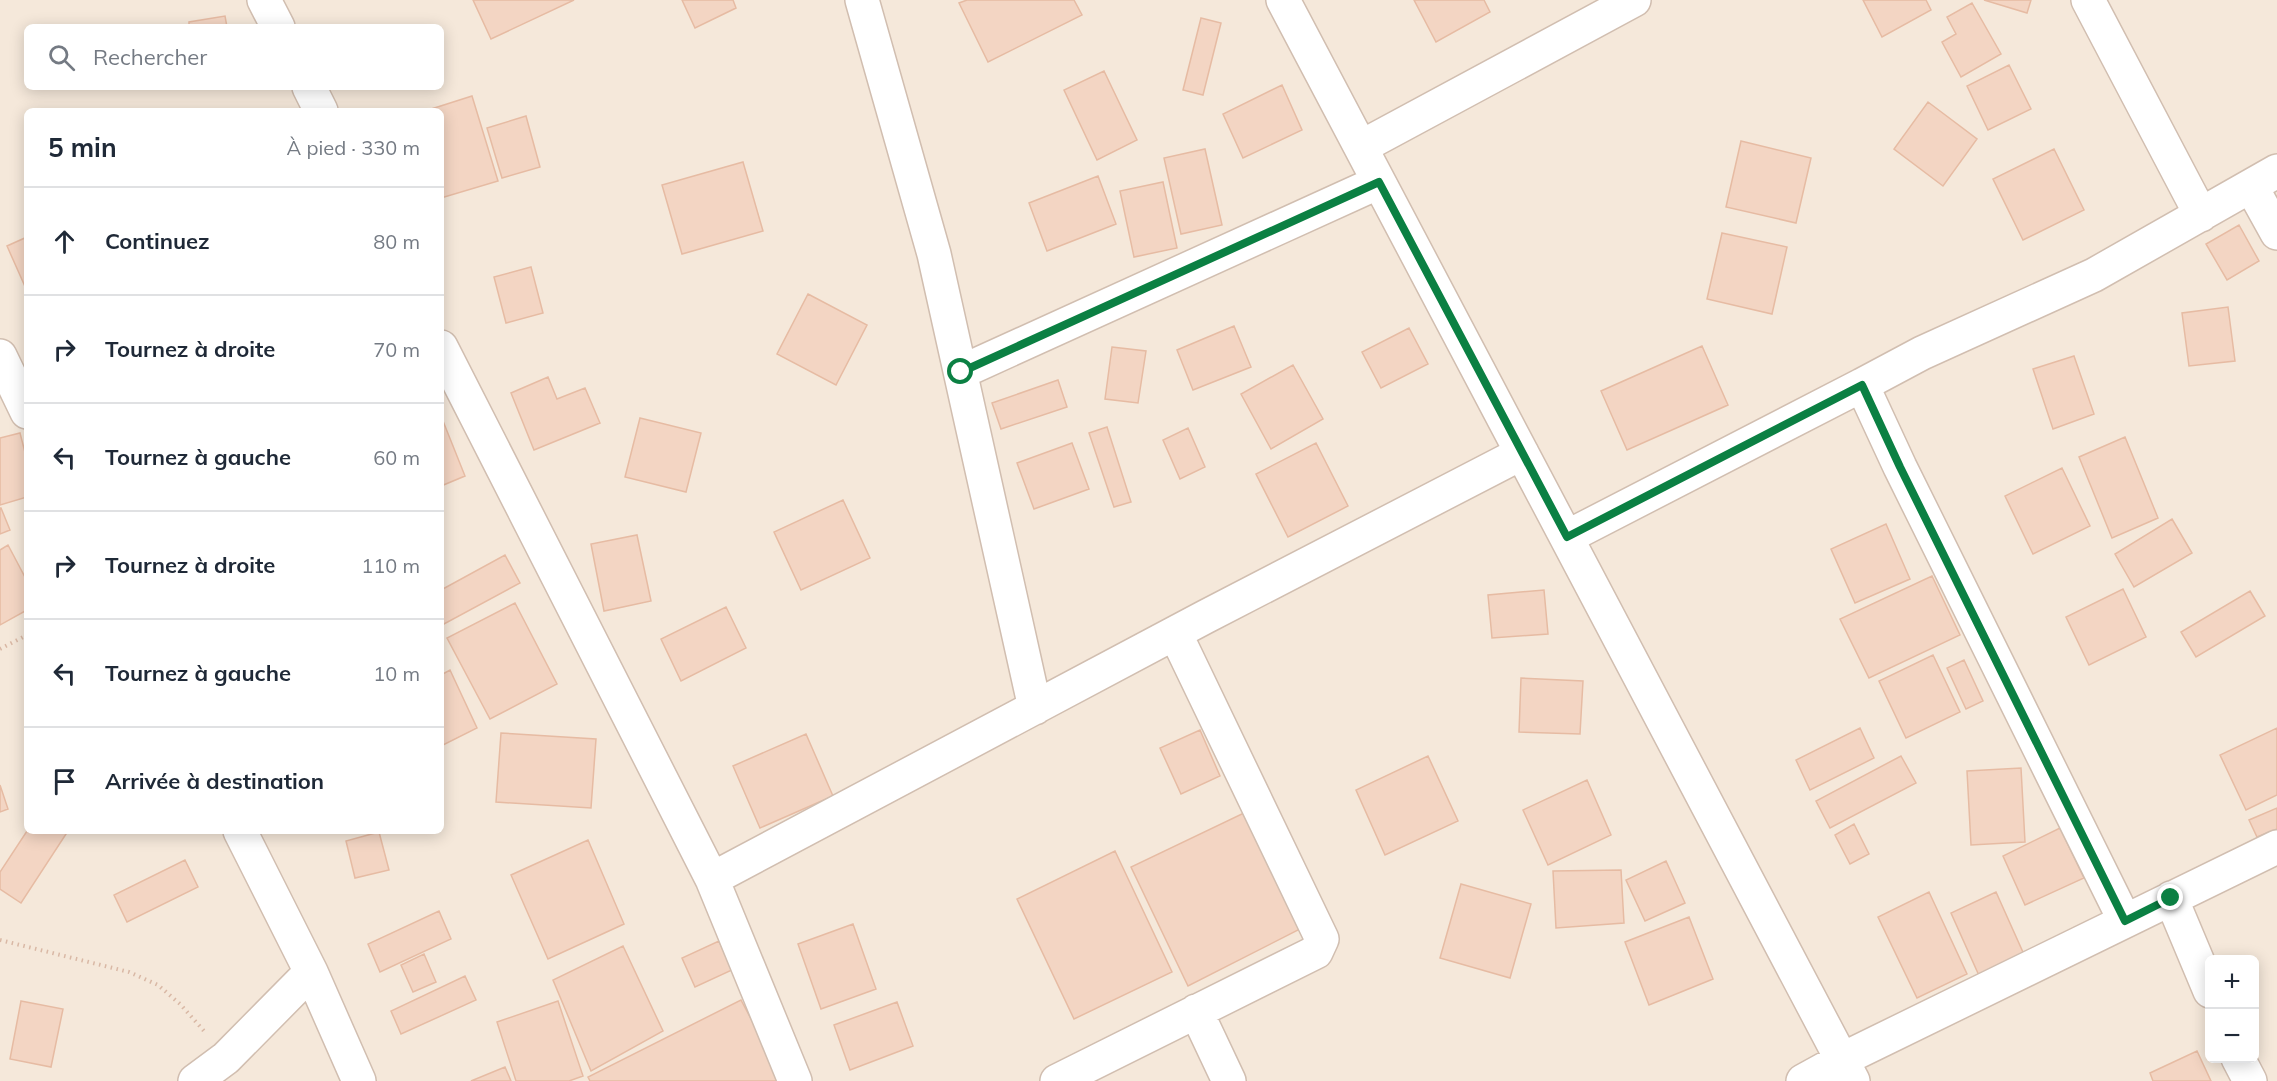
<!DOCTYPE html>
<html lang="fr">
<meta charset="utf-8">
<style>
body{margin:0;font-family:Mulish,sans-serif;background:#f6f6f7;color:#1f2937}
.controls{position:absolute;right:18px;bottom:18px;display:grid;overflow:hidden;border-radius:9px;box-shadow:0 3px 15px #0003}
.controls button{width:54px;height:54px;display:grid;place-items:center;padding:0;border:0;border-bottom:2px solid #e0e1e3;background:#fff;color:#1f2937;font:30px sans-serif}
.stop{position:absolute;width:18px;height:18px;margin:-14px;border:4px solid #0b8043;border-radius:50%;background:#fff}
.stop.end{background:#0b8043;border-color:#fff;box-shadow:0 2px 6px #0008}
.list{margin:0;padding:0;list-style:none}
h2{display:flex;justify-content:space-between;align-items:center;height:78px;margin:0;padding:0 24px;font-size:26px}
h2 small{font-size:20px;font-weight:400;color:#747a83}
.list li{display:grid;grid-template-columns:39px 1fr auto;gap:18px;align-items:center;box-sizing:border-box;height:108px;padding:0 24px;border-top:2px solid #e0e1e3}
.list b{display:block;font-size:22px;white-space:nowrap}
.list em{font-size:20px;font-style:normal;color:#747a83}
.icon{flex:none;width:33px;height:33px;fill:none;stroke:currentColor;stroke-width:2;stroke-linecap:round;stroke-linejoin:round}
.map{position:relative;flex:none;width:2277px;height:1081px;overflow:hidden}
.search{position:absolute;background:#fff;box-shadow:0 3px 15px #0003;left:24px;top:24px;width:420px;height:66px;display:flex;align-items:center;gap:15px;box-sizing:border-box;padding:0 21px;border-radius:9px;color:#747a83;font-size:22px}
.panel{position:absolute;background:#fff;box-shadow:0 3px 15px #0003;left:24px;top:108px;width:420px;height:726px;border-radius:9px}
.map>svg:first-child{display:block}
</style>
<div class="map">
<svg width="2277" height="1081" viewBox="0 0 2277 1081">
<rect width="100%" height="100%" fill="#fdf6ec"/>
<path fill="#f5e8da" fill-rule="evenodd" d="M 0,0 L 2277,0 L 2277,1081 L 0,1081 ZM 27,27 L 441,27 L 441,87 L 27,87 ZM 27,111 L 441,111 L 441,831 L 27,831 ZM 2210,960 L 2254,960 L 2254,1058 L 2210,1058 Z"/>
<path fill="#f3d5c3" stroke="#e6bba3" stroke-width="1.5" d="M 473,0 L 574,0 L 491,39 Z
M 682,0 L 733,0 L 736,8 L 695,28 Z
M 967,0 L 1074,0 L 1082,15 L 988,62 L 959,3 Z
M 1414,0 L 1484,0 L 1490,12 L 1436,42 Z
M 1863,0 L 1926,0 L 1931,10 L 1882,37 Z
M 1984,0 L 2031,0 L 2027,13 Z
M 1972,3 L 2001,54 L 1961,77 L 1942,42 L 1956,34 L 1947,17 Z
M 225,16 L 227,27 L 189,27 L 189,22 Z
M 1201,18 L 1221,23 L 1203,95 L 1183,90 Z
M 2009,65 L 2031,109 L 1988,130 L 1967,86 Z
M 1104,71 L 1137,140 L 1097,160 L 1064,90 Z
M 1282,85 L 1302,130 L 1243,158 L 1223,114 Z
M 472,96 L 498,181 L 441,198 L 441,111 L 425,111 Z
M 1928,102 L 1977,139 L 1943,186 L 1894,149 Z
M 526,116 L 540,167 L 502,178 L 487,128 Z
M 1741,141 L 1811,158 L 1796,223 L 1726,207 Z
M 1205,149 L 1222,225 L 1181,234 L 1164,158 Z
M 2054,149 L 2084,210 L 2023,240 L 1993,179 Z
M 743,162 L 763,231 L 682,254 L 662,185 Z
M 1098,176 L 1116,224 L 1047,251 L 1029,203 Z
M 1163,182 L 1177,248 L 1134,257 L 1120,191 Z
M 2239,225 L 2259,261 L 2227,280 L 2206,244 Z
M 1722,233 L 1787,247 L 1772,314 L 1707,299 Z
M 27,237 L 27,291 L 7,246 Z
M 531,267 L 543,313 L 506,323 L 494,277 Z
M 808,294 L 867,325 L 836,385 L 777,354 Z
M 2228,307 L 2235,361 L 2189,366 L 2182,313 Z
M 1234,326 L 1251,367 L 1193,390 L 1177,350 Z
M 1409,328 L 1428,364 L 1381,388 L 1362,352 Z
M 1702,346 L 1728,405 L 1627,450 L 1601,391 Z
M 1112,347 L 1146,351 L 1138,403 L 1105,399 Z
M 2074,356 L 2094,414 L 2053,429 L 2033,369 Z
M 1293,365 L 1323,419 L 1271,449 L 1241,394 Z
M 548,377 L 557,399 L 585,388 L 600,423 L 534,450 L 511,393 Z
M 1058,380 L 1067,407 L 1001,429 L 992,403 Z
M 441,416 L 465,476 L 441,486 Z
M 640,418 L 701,433 L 686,492 L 625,477 Z
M 1107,427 L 1131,502 L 1114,507 L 1089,433 Z
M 1188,428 L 1205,467 L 1180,479 L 1163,440 Z
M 20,433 L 27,460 L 27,497 L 0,505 L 0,438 Z
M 2125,437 L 2158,518 L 2112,538 L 2079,457 Z
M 1072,443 L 1089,489 L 1034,509 L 1017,463 Z
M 1316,443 L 1348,506 L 1288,537 L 1256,474 Z
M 2062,468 L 2090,526 L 2033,554 L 2005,496 Z
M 843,500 L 870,558 L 801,590 L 774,532 Z
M 1,508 L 10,530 L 0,534 L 0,508 Z
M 2172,519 L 2192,553 L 2134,587 L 2115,554 Z
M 1886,524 L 1910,579 L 1855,603 L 1831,549 Z
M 637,535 L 651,601 L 604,611 L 591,544 Z
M 8,545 L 27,581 L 27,610 L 0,625 L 0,550 Z
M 505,555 L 520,583 L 444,624 L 441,619 L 441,590 Z
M 1932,576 L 1960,635 L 1869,678 L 1840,619 Z
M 2123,589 L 2146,637 L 2089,665 L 2066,617 Z
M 1544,590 L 1548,634 L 1492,638 L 1488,595 Z
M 2250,591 L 2265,616 L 2196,657 L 2181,632 Z
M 515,603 L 557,684 L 490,719 L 447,638 Z
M 726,607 L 746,648 L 681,681 L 661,639 Z
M 1933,655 L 1960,712 L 1906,738 L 1879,681 Z
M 1964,660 L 1983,701 L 1966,709 L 1947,668 Z
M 450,670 L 477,728 L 441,746 L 441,675 Z
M 1521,678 L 1583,681 L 1580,734 L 1519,732 Z
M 1860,728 L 1874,758 L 1810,790 L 1796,760 Z
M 2277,728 L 2277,795 L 2246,810 L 2220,755 Z
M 1200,730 L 1220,776 L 1181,794 L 1160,748 Z
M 501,733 L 596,739 L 591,808 L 496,802 Z
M 806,734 L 833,796 L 760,828 L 733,766 Z
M 1428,756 L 1458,821 L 1385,855 L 1356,790 Z
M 1901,756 L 1916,783 L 1830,828 L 1816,801 Z
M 2021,768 L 2025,842 L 1971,845 L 1967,771 Z
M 1587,780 L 1611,835 L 1548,865 L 1523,810 Z
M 0,785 L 8,809 L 0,812 Z
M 2277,808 L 2277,829 L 2257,837 L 2249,820 Z
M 1246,812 L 1302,928 L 1188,986 L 1131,867 Z
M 1854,824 L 1869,854 L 1850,864 L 1835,835 Z
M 2060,828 L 2084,878 L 2025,905 L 2003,856 Z
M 27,831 L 68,831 L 21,903 L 0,889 L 0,872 Z
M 379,832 L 389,870 L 355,878 L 346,841 Z
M 588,840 L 624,924 L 548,959 L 511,875 Z
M 1115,851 L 1172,972 L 1074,1019 L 1017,899 Z
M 185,860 L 198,887 L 127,922 L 114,895 Z
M 1666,861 L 1685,903 L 1645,921 L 1626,880 Z
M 1621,870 L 1624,923 L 1556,928 L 1553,871 Z
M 1461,884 L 1531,904 L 1510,978 L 1440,958 Z
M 1929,892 L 1967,974 L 1917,998 L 1878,917 Z
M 1996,892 L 2026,959 L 1981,980 L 1951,913 Z
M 439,911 L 451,939 L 380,972 L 368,944 Z
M 1689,917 L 1713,979 L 1649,1005 L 1625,942 Z
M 853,924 L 876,989 L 821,1009 L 798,944 Z
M 719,941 L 732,970 L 695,987 L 682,958 Z
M 623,946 L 663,1031 L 591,1071 L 553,980 Z
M 424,954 L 436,982 L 413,992 L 401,965 Z
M 465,976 L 476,1000 L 401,1034 L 391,1011 Z
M 741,1000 L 784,1081 L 590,1081 L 588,1077 Z
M 21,1001 L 63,1009 L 51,1067 L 10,1059 Z
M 558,1001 L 583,1076 L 569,1081 L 516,1081 L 497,1022 Z
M 897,1002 L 913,1046 L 850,1070 L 834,1025 Z
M 2197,1051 L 2211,1081 L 2153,1081 L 2150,1073 Z
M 505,1067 L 511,1081 L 471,1081 Z"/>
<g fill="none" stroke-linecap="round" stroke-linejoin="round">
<g stroke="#d1beb0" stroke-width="36">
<path id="street" d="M 264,0 L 278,27
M 862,0 L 934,254 L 1035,708
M 1283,0 L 1853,1081
M 2088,0 L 2201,215
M 309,87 L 321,111
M 1361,147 L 1634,0
M 2251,186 L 2277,233
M 441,347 L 712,879 L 795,1081
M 0,356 L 27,412
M 961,372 L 1379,182
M 1567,537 L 1862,385
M 240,831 L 311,972 L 359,1081
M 712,879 L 1205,617 L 1522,453
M 2171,898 L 2210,991
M 2125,921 L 1900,467 L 1862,385 L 1922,353 L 2094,275 L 2277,171
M 1196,1011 L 1229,1081
M 2238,1058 L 2250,1081
M 195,1081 L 226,1058 L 311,972
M 1057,1081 L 1316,952 L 1322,939 L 1175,633
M 1803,1081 L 1843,1059 L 2277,847"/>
</g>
<path stroke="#d9b8a5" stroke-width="4" stroke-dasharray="1.5 4.5" stroke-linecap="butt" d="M 0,649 L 27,635
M 0,940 L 129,972 L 158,985 L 180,1004 L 204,1031"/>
<use href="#street" stroke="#fff" stroke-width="33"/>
</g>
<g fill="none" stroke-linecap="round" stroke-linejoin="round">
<path stroke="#0b8043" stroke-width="8" d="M 961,372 L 1379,182 L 1567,537 L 1862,385 L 1900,467 L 2125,921 L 2171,898"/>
</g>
</svg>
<div class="controls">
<button>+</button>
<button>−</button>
</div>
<div class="stop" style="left:961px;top:372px"></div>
<div class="stop end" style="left:2171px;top:898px"></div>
<div class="search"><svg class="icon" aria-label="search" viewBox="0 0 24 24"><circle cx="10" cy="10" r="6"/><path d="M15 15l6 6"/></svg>Rechercher</div>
<section class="panel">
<h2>5 min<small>À pied · 330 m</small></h2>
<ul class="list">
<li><svg class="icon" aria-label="ahead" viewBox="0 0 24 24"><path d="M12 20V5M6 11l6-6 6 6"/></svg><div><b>Continuez</b></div><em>80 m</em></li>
<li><svg class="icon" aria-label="right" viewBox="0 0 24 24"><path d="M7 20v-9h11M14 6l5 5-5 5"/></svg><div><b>Tournez à droite</b></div><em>70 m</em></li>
<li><svg class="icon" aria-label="left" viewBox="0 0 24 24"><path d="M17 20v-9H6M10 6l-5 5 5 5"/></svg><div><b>Tournez à gauche</b></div><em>60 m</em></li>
<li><svg class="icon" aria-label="right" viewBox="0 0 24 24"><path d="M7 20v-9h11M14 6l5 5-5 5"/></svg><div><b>Tournez à droite</b></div><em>110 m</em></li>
<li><svg class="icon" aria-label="left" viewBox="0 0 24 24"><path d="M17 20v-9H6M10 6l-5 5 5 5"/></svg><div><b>Tournez à gauche</b></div><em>10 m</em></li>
<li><svg class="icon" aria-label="arrive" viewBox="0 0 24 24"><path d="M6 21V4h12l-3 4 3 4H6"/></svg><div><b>Arrivée à destination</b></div></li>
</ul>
</section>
</div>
